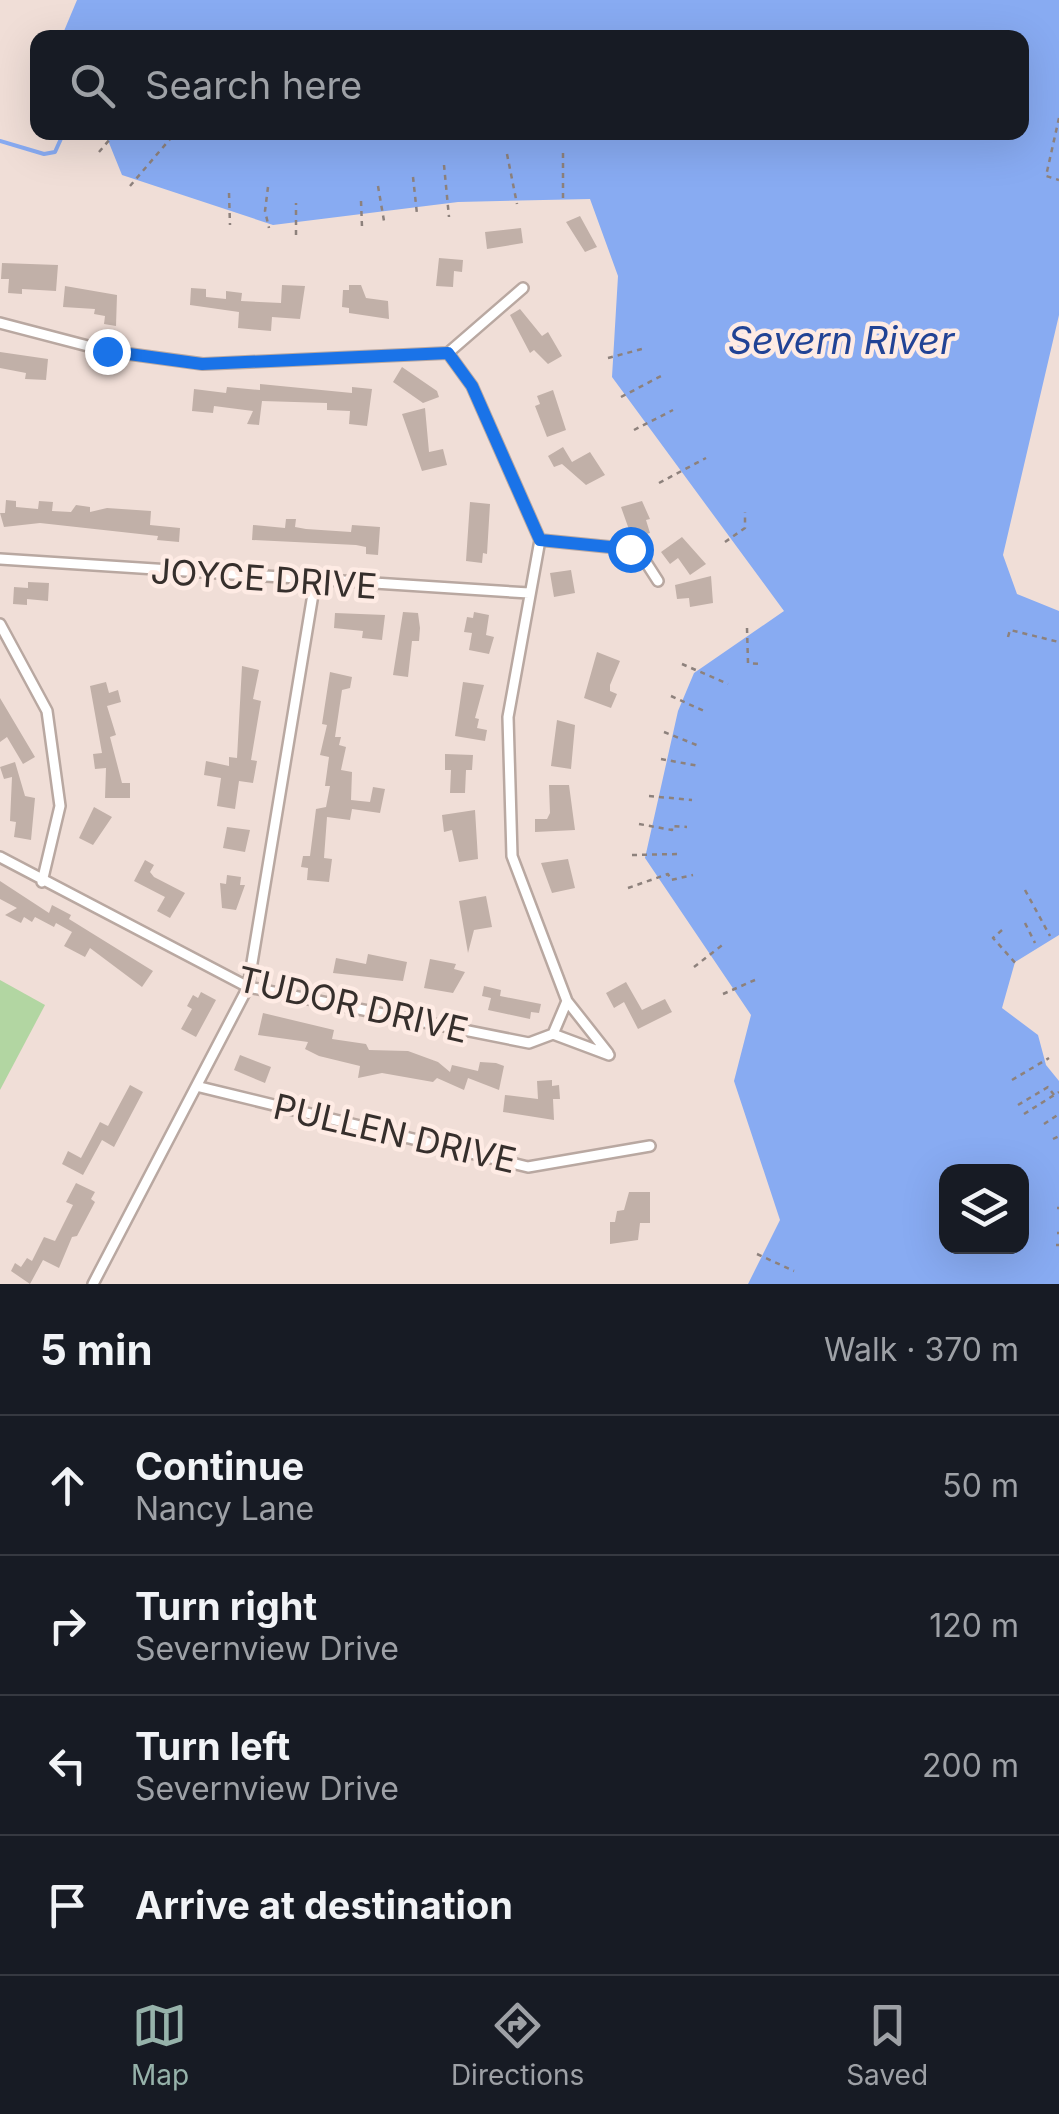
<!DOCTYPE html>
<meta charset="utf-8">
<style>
body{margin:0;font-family:Inter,sans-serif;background:#20242c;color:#f1f3f6}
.controls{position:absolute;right:30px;bottom:30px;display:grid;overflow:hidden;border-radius:20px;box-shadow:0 10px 40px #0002}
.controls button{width:90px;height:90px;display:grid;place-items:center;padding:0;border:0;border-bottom:2px solid #363941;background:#171b24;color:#f1f3f6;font:50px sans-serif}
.stop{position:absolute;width:30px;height:30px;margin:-22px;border:8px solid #1a73e8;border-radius:50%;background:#fff}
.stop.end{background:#1a73e8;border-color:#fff;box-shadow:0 2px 10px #0008}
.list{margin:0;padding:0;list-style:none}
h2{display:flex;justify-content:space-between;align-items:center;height:130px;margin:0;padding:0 40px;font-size:42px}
h2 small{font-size:32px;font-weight:400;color:#9ea1a6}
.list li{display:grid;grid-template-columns:65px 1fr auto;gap:30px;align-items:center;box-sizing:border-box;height:140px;padding:0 40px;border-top:2px solid #363941}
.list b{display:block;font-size:38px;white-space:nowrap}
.list p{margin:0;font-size:32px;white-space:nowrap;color:#9ea1a6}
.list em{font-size:32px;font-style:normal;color:#9ea1a6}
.icon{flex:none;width:55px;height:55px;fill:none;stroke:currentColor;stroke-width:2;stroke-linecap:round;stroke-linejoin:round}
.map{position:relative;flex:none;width:1059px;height:1284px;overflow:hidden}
.search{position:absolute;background:#171b24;box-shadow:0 10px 40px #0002;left:30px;right:30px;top:30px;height:110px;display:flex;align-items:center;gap:25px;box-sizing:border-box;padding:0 35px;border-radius:20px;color:#9ea1a6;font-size:38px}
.sheet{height:690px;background:#171b24}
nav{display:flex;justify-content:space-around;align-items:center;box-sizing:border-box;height:140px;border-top:2px solid #363941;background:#171b24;font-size:28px;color:#9ea1a6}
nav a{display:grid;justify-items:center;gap:5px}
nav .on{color:#96b2aa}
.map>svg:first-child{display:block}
</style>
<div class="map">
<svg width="1059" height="1284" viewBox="0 0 1059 1284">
<rect width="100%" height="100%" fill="#f0ded7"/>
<path fill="#b2d6a2" d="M 0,980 L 45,1005 L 0,1090 Z"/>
<path fill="#88abf2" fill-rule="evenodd" d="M 77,0 L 1059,0 L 1059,315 L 1003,555 L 1017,594 L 1059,611 L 1059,935 L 1015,962 L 1002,1008 L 1038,1035 L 1046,1065 L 1059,1081 L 1059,1284 L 748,1284 L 780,1220 L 734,1081 L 751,1015 L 645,858 L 678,711 L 694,673 L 784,611 L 612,377 L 618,276 L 590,199 L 458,202 L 273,225 L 122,175 L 105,133 L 1022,132 L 1022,38 L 67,37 L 64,31 ZM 946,1172 L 1022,1172 L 1022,1246 L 946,1246 Z"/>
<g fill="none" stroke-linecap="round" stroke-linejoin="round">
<path stroke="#88abf2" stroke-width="4" d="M 0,141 L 44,154 L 55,152 L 64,132"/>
</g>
<path fill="#c1b0a8" d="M 580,216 L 597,247 L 585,252 L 566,222 Z
M 521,228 L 523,243 L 487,249 L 485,232 Z
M 439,258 L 463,260 L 462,272 L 454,271 L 453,287 L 436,286 Z
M 2,263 L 58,265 L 56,291 L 22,289 L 22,294 L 8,293 L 9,279 L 1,279 Z
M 282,285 L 305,286 L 300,319 L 272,317 L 271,331 L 238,328 L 239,312 L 190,305 L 191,288 L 206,289 L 206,297 L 226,299 L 226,291 L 242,293 L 241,301 L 281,303 Z
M 349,285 L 361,285 L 366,298 L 388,301 L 389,319 L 349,313 L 349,308 L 342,307 L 343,290 L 349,290 Z
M 65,286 L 117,295 L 116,326 L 104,324 L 105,316 L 94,314 L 95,309 L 63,307 Z
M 520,309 L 542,336 L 548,332 L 562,356 L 548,364 L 534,350 L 530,353 L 510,315 Z
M 0,352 L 48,359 L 46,380 L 25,379 L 26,373 L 0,368 Z
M 402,367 L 437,391 L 439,397 L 423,403 L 393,382 Z
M 260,384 L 352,393 L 352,387 L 372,389 L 367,426 L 349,424 L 350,411 L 327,410 L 327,403 L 262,401 L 259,425 L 247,424 L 253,411 L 214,406 L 213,413 L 192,411 L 194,389 L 226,393 L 227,387 L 260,390 Z
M 553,390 L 566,430 L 547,437 L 535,406 L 540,404 L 537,396 Z
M 425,408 L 429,452 L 443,449 L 447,465 L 422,471 L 402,414 Z
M 563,447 L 572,462 L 590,452 L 605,475 L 586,485 L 562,464 L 554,467 L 548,456 Z
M 6,500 L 16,501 L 16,507 L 38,509 L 39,501 L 53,502 L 52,511 L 71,512 L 76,505 L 90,507 L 90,512 L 107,508 L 151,511 L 150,525 L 180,528 L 179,542 L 157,540 L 158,536 L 40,523 L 4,527 L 0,513 L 5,513 Z
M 642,501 L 650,519 L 646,520 L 650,533 L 632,538 L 621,507 Z
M 470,502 L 490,504 L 487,554 L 483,553 L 482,563 L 466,561 Z
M 286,519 L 296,519 L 295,527 L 306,529 L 351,532 L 352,525 L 380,527 L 378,555 L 366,554 L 366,547 L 356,545 L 252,540 L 253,525 L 285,528 Z
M 682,537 L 706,564 L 690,575 L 678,558 L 670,564 L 661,552 Z
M 571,570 L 575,593 L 554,597 L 550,573 Z
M 711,576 L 713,603 L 690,607 L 689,598 L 677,599 L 675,585 Z
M 28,582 L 49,583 L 48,601 L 27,599 L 27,605 L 13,604 L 14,587 L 28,588 Z
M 403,612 L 418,613 L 420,628 L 419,641 L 412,641 L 408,677 L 393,675 Z
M 474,612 L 489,615 L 486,635 L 494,637 L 489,654 L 469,650 L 472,633 L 464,632 L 467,617 L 473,618 Z
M 335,613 L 385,615 L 382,640 L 362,638 L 363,631 L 334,628 Z
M 597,652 L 620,661 L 610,685 L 610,691 L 617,694 L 611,708 L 584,698 Z
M 242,666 L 259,670 L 253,699 L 261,701 L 251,760 L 257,761 L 253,783 L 239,781 L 235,809 L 217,806 L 221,778 L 204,775 L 206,761 L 229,766 L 229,757 L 237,758 Z
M 330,672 L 352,677 L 350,688 L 342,690 L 335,737 L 341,737 L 339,745 L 346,747 L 341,770 L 352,772 L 351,800 L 370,802 L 373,787 L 385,789 L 380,813 L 352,809 L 350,820 L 327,817 L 324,858 L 332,859 L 329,882 L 307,880 L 308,868 L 301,867 L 303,856 L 310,856 L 316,809 L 326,807 L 330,786 L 325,786 L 329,757 L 320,755 L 327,725 L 322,724 Z
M 106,682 L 109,693 L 118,690 L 121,702 L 107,706 L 116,735 L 110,737 L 122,783 L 130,783 L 130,798 L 105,798 L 106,768 L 95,769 L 93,754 L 102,753 L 90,686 Z
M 463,682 L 484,685 L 475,718 L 479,719 L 477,728 L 487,730 L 485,741 L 455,736 Z
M 0,698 L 35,757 L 23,764 L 7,737 L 0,742 Z
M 557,720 L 575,725 L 571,769 L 551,766 Z
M 445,754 L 473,755 L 472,770 L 466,770 L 465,793 L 450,793 L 451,770 L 445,770 Z
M 15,762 L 25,796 L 35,798 L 31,840 L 14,837 L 16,822 L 10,821 L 12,777 L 4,779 L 0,767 Z
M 549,785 L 569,785 L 575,830 L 535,832 L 535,819 L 547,819 L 550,813 Z
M 94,807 L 112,817 L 93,845 L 79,838 Z
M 475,810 L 478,859 L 459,862 L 452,830 L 444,832 L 442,815 Z
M 227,827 L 250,830 L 245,852 L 223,848 Z
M 568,859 L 575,888 L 552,893 L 541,863 Z
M 145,860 L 154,865 L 150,872 L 154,877 L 185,893 L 170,918 L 157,911 L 165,897 L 134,881 Z
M 227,875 L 241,877 L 240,885 L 245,885 L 236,910 L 222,908 L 220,883 L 226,884 Z
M 0,881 L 49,913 L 52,905 L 71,915 L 69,919 L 153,971 L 142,987 L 90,948 L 85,957 L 64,946 L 72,932 L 56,923 L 54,927 L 35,917 L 32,922 L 24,917 L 21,923 L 5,915 L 17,908 L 0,899 Z
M 486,896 L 492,927 L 474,930 L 468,953 L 459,901 Z
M 368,954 L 407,962 L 403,981 L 333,973 L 336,958 L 366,964 Z
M 430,959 L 456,964 L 454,969 L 465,972 L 453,993 L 424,988 Z
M 626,982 L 642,1010 L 665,999 L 672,1012 L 638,1029 L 624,1002 L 614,1008 L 606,993 Z
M 484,986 L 501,990 L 500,996 L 541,1004 L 539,1013 L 531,1012 L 530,1019 L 488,1010 L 491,998 L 482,996 Z
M 201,992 L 216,1000 L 196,1037 L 181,1029 L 192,1009 L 187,1006 L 193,995 L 198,998 Z
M 263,1013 L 334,1030 L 332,1039 L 366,1044 L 369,1050 L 408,1051 L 438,1062 L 450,1072 L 452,1065 L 478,1071 L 480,1062 L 496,1063 L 504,1066 L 499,1090 L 468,1078 L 464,1090 L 437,1078 L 433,1082 L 382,1073 L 358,1078 L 360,1066 L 319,1056 L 305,1049 L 308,1042 L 258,1035 Z
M 240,1055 L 271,1067 L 265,1083 L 234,1070 Z
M 552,1080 L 552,1086 L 559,1085 L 560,1099 L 553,1099 L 554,1120 L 503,1112 L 505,1095 L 538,1099 L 537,1081 Z
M 130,1085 L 143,1092 L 114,1147 L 102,1140 L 83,1175 L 62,1164 L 68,1151 L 81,1158 L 100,1122 L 108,1126 Z
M 76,1183 L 95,1192 L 91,1199 L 95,1202 L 77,1236 L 72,1237 L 59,1268 L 43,1260 L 30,1284 L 11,1271 L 15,1263 L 21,1267 L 27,1258 L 32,1261 L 44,1237 L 55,1241 L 73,1205 L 66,1202 Z
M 629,1192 L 650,1192 L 650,1223 L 640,1223 L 638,1240 L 610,1244 L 610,1222 L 615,1222 L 617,1211 L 624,1210 Z"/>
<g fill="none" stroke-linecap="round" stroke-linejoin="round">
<g stroke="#b9a8a1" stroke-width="14">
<path id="minor" d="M 0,323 L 107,351 L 203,364 L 448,353 L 472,386 L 540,540 L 508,717 L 512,856 L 567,1001 L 553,1034
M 448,353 L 523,288
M 540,540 L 630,549 L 640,553 L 658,581
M 0,559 L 529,593
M 0,624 L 47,711 L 60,806 L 42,882
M 0,857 L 248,987 L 529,1043 L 553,1034 L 609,1055
M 567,1001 L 608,1053
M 200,1087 L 528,1167 L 650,1146
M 93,1284 L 248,987 L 315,582"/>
</g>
<path stroke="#8d817c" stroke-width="2.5" stroke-dasharray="5 5" stroke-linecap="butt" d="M 1059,118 L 1046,176 L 1059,180
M 99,152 L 116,132
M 563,153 L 563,202
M 507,154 L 517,204
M 444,165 L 449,217
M 413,177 L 417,214
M 130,186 L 176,132
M 378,186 L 384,221
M 268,187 L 265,211 L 269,228
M 229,193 L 230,225
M 361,201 L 362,227
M 296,235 L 296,203
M 608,358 L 642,349
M 621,397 L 661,376
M 634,430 L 673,410
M 659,483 L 706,458
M 725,542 L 745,528 L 745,512
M 747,628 L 748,663 L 761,664
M 1008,637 L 1010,630 L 1059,642
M 682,664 L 728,684
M 671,696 L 704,711
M 664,732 L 699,746
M 661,759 L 699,766
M 649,796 L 692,800
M 639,824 L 672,830 L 672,826 L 687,827
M 632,855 L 679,854
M 628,888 L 668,874 L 671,880 L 693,875
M 1025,890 L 1050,936
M 1025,923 L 1035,943
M 1002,930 L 993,938 L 1018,966
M 694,967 L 725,943
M 723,994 L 755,980
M 1012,1080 L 1049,1058
M 1018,1105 L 1048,1087 L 1054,1095
M 1024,1114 L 1059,1092
M 1044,1124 L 1059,1114
M 1053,1139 L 1059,1136
M 1057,1208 L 1059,1208
M 1057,1233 L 1059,1233
M 1056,1245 L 1059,1245
M 757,1254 L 794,1271"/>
<use href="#minor" stroke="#fff" stroke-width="9"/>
</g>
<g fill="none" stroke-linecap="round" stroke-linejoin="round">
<path stroke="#1a73e8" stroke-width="12" d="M 107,351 L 202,364 L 448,353 L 472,386 L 540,540 L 630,549"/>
</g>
<g text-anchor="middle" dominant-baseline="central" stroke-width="9" stroke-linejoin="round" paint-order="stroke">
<g font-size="35" fill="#362f2c" stroke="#feebe4">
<text transform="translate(264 578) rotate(4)">JOYCE DRIVE</text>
<text transform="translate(353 1004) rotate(13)">TUDOR DRIVE</text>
<text transform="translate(395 1133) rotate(13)">PULLEN DRIVE</text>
</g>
<g font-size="38" font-style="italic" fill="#214395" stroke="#feebe4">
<text x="841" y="340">Severn River</text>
</g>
</g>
</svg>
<div class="controls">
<button><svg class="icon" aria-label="layers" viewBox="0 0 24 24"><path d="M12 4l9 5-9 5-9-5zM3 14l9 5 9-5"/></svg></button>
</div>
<div class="stop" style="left:630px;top:549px"></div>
<div class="stop end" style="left:107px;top:351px"></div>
<div class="search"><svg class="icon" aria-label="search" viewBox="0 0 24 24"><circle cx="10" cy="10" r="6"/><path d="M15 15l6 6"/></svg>Search here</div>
</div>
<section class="sheet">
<h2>5 min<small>Walk · 370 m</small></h2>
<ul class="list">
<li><svg class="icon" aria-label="ahead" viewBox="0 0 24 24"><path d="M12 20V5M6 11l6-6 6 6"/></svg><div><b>Continue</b><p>Nancy Lane</p></div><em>50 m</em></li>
<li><svg class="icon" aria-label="right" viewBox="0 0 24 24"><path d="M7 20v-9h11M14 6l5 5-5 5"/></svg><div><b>Turn right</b><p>Severnview Drive</p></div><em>120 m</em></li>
<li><svg class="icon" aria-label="left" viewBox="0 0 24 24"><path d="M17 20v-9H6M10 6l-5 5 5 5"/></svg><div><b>Turn left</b><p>Severnview Drive</p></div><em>200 m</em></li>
<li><svg class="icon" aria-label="arrive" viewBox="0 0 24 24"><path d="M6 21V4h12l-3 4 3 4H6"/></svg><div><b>Arrive at destination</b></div></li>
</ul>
</section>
<nav>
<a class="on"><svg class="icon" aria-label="map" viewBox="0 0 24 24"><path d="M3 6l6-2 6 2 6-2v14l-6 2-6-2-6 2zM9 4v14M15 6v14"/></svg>Map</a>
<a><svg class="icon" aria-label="directions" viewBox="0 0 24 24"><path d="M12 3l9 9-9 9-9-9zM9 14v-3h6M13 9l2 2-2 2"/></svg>Directions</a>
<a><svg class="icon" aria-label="saved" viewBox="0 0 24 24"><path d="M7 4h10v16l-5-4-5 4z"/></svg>Saved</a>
</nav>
